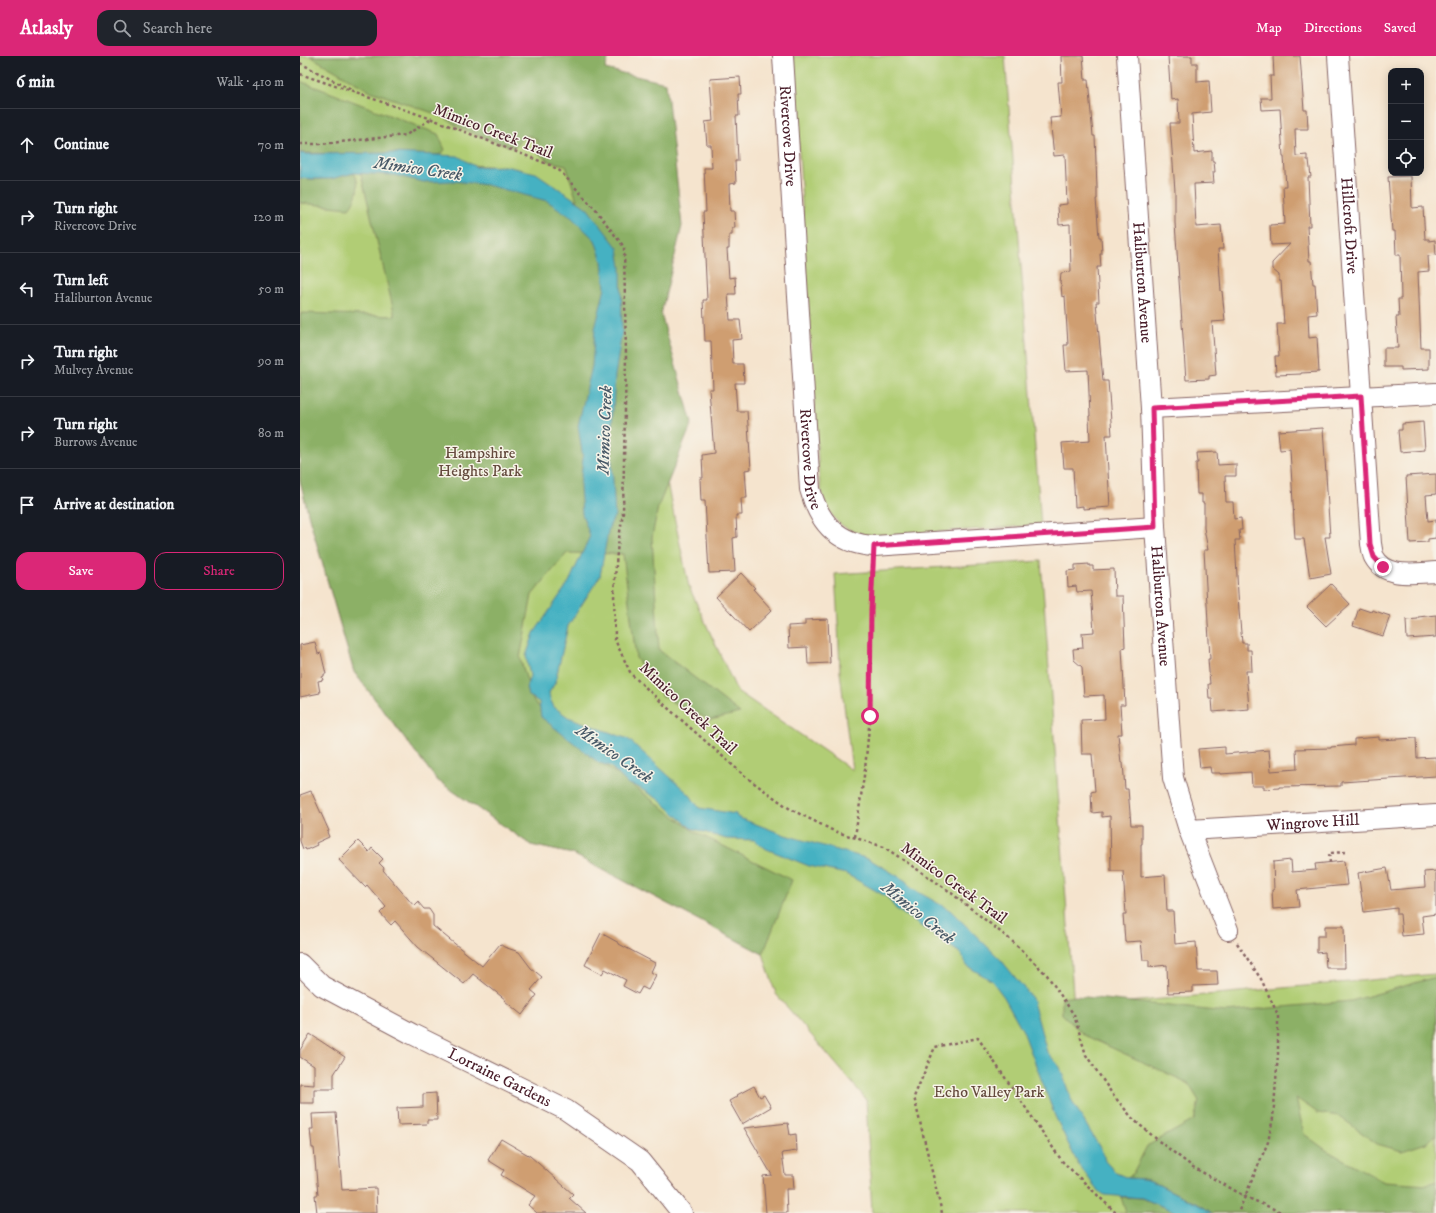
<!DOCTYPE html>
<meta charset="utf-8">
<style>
body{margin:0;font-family:"IM FELL DW Pica",serif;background:#20242c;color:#f1f3f6}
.controls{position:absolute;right:12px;top:12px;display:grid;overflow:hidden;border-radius:8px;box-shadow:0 2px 10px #0003}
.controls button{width:36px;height:36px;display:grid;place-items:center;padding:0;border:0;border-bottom:1px solid #363941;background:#171b24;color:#f1f3f6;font:20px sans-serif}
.stop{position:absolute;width:12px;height:12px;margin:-9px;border:3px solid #db2777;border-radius:50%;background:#fff}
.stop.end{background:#db2777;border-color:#fff;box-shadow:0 1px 4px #0008}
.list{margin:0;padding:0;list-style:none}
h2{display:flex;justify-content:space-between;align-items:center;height:52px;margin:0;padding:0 16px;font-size:17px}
h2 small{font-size:13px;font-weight:400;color:#9ea1a6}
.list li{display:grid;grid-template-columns:26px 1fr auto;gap:12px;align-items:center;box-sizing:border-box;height:72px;padding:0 16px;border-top:1px solid #363941}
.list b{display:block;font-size:15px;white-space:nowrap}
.list p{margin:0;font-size:13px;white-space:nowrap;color:#9ea1a6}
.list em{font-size:13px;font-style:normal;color:#9ea1a6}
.actions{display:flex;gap:8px;padding:12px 16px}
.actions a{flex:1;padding:9px 0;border:1px solid #db2777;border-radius:12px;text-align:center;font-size:14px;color:#db2777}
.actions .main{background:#db2777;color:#fff}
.icon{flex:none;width:22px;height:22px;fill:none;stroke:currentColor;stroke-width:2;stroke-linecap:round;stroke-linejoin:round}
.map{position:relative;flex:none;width:1136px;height:1157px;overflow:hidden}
header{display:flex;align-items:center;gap:24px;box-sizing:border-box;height:56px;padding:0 20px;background:#db2777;color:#fff}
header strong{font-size:19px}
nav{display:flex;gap:22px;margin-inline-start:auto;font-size:14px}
.search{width:280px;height:36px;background:#20242c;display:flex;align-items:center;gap:10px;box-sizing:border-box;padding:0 14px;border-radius:12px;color:#9ea1a6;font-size:15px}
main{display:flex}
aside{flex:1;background:#171b24}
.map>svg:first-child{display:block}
</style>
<header>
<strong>Atlasly</strong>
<div class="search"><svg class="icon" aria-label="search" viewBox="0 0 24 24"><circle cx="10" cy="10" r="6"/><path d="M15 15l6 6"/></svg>Search here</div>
<nav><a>Map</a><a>Directions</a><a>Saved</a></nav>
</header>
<main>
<aside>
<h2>6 min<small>Walk · 410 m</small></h2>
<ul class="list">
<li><svg class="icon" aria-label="ahead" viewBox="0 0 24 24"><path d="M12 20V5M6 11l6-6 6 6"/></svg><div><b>Continue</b></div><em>70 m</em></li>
<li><svg class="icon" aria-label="right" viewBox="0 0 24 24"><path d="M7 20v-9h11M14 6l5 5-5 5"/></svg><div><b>Turn right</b><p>Rivercove Drive</p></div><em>120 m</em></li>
<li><svg class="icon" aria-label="left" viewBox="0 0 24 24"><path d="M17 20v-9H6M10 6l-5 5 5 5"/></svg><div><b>Turn left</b><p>Haliburton Avenue</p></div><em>50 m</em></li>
<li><svg class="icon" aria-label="right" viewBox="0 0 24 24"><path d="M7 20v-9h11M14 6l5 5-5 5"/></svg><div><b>Turn right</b><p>Mulvey Avenue</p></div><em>90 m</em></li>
<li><svg class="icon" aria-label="right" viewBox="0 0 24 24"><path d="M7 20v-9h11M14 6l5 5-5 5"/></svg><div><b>Turn right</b><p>Burrows Avenue</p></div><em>80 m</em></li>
<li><svg class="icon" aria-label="arrive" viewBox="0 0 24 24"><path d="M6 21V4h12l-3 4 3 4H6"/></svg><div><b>Arrive at destination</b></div></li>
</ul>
<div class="actions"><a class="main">Save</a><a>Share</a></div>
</aside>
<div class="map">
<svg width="1136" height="1157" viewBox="0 0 1136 1157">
<rect width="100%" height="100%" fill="#f7f3e8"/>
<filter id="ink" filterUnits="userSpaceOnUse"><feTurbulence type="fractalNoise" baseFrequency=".025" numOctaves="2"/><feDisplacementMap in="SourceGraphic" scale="8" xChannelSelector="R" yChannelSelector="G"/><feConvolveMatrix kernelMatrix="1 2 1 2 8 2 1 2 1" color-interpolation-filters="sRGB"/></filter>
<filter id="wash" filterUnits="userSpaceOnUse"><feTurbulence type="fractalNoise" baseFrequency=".012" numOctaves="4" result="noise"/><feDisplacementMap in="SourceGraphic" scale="16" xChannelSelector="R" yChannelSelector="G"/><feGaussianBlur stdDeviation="0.9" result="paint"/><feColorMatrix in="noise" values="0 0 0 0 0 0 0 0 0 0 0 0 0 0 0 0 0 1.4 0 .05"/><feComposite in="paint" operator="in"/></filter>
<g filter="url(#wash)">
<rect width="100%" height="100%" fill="#f5e4ce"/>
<path fill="#b1cd74" stroke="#7e7650" d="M 0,0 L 224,0 L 227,3 L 343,313 L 389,531 L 437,635 L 552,714 L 540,616 L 538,567 L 535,518 L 741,505 L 774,951 L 1136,918 L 1136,1157 L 572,1157 L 566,1043 L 476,938 L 463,898 L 273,798 L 231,789 L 137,724 L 54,616 L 9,461 L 0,424 Z
M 493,0 L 705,0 L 741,469 L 577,480 C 539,478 523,457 519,421 Z"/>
<path fill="#8cb066" stroke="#6b6848" d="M 10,0 L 309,0 L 305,13 L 366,27 L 382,170 L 361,258 L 392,367 L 358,451 L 352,481 L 359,594 L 440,657 L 410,664 L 364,642 L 336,602 L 323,498 L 267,497 L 232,539 L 220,602 L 233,644 L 261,676 L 395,776 L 492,824 L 463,898 L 273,798 L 231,789 L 137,724 L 54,616 L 9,461 L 0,424 L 0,260 L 2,257 L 95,260 L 60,114 L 105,105 L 202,111 L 233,119 L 277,145 L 266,109 L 251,106 L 237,96 L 238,85 L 231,80 L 223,80 L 217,89 L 211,91 L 160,72 L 144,61 L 68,34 Z
M 0,25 L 138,78 L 145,94 L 139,99 L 0,97 Z
M 54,117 C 61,129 57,142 49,152 L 0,147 L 0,122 C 19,125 35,121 54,117 Z
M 1136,921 L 1136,1079 L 1126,1087 L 1102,1095 L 1077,1088 L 1039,1060 L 1018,1057 L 996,1042 L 1004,1078 L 1026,1094 L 1084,1126 L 1127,1129 L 1136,1125 L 1136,1157 L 912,1157 L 903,1151 L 851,1125 L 843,1123 L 828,1122 L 833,1117 L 847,1090 L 894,1064 L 899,1045 L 888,1027 L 784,979 L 762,958 L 762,942 L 776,940 L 926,956 L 1051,945 Z
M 821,1141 L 842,1142 L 878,1157 L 826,1157 Z"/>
<path fill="#44b1c2" stroke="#476876" d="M 0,97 L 6,98 L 93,97 L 158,100 L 176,111 L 205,110 L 236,117 L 287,152 L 318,192 L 321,211 L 322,276 L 315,320 L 311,389 L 315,459 L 309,471 L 300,520 L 268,570 L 255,627 L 249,637 L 250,643 L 254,651 L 268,661 L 328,683 L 390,739 L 399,752 L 436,758 L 437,761 L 485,779 L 569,803 L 606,825 L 611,832 L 650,854 L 701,904 L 732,942 L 747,996 L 760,1011 L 771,1043 L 803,1097 L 805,1105 L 816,1117 L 828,1122 L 843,1123 L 851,1125 L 903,1151 L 912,1157 L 878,1157 L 842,1142 L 804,1139 L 796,1132 L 778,1108 L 755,1060 L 723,975 L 704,941 L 692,925 L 667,910 L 660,897 L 596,853 L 587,841 L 546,818 L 509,810 L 464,792 L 454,784 L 426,783 L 391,772 L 358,743 L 336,730 L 328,728 L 310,710 L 299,707 L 241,661 L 239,646 L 228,639 L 226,632 L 230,620 L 226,600 L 234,577 L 269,526 L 290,480 L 282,458 L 280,430 L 283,402 L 278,370 L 292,310 L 295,273 L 305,232 L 302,205 L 295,184 L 271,161 L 247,145 L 187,129 L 154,125 L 123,126 L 94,119 L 54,117 L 31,123 L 13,123 L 0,122 Z"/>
<g id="blocks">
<path fill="#cf9e71" d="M 761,0 L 783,0 L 785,24 L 788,24 L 793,80 L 795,80 L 797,132 L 797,143 L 796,143 L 799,181 L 801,181 L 802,198 L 800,198 L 801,211 L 797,211 L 799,246 L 796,246 L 803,325 L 808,325 L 812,379 L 806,379 L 810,451 L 783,453 L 783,450 L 775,451 L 773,412 L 764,412 L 762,387 L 790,385 L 789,360 L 790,360 L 788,314 L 766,315 L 764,289 L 768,289 L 765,240 L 762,241 L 761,228 L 760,227 L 761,217 L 771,216 L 770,168 L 759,169 L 758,149 L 767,148 L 765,99 L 754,100 L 750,62 L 761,61 L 758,26 L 762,26 Z
M 868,0 L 892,0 L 892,7 L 897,7 L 897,26 L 909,25 L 911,56 L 892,58 L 894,97 L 912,95 L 912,105 L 914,105 L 915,116 L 913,116 L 914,127 L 894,128 L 896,171 L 921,169 L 923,193 L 918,193 L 921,235 L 922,235 L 925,265 L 912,266 L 916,319 L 909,320 L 909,323 L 886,324 L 875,167 L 875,135 L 870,67 L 879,67 L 878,43 L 871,44 Z
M 973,0 L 1000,0 L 1004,54 L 1007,54 L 1008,73 L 995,73 L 996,100 L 1007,99 L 1007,104 L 1009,104 L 1011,121 L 1008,121 L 1010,170 L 1007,170 L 1009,205 L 1011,205 L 1013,228 L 1015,228 L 1017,258 L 1008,259 L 1009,282 L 1017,281 L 1019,316 L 1001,317 L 1001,318 L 976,319 L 975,300 L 979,300 L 977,268 L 984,268 L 981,225 L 979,225 L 979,219 L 972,213 L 972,207 L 990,188 L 971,189 L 970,169 L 985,168 L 983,130 L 986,130 L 984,101 L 983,101 L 980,53 L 962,54 L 961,42 L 971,42 L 970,20 L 974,20 Z
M 440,21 L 441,38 L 438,38 L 439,60 L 436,60 L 438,105 L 435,105 L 436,127 L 429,128 L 430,155 L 434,155 L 435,172 L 432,172 L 432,179 L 429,179 L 429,193 L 427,193 L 429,222 L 435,221 L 436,238 L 428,238 L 430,264 L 440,264 L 442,283 L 432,284 L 433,308 L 443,308 L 444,327 L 435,327 L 437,355 L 447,355 L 451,413 L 445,414 L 447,442 L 441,442 L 442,459 L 436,459 L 437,481 L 433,482 L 435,516 L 409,517 L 405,445 L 401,445 L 400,422 L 403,422 L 402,399 L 414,397 L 409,333 L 413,333 L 411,285 L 405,285 L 403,244 L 407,244 L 403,156 L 406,156 L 404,112 L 412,112 L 411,89 L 407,89 L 405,66 L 413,65 L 410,23 Z
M 1111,120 L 1112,152 L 1123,151 L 1125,183 L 1129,183 L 1129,185 L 1135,184 L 1136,199 L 1128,200 L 1129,215 L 1118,216 L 1121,292 L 1129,292 L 1129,313 L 1101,314 L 1101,311 L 1084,311 L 1084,292 L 1098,292 L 1096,261 L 1099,261 L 1098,243 L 1101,243 L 1100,199 L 1096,199 L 1095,175 L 1092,175 L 1088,121 Z
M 1123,366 L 1125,394 L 1100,396 L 1098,374 L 1102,374 L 1102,368 Z
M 1023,372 L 1030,481 L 1025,481 L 1031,518 L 1010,522 L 1004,483 L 995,483 L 990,393 L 980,394 L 978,375 Z
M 917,396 L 918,409 L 936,408 L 936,420 L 925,420 L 926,446 L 933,446 L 934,463 L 941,462 L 942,474 L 939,474 L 940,484 L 935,484 L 939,555 L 942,587 L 947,587 L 947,594 L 951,594 L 952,615 L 946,615 L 949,653 L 913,656 L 912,643 L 909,643 L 908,628 L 910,628 L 908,603 L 910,603 L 904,494 L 908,494 L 904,472 L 904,447 L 902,447 L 902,438 L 897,438 L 896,407 L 898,407 L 897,397 Z
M 1136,418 L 1136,438 L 1126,439 L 1128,465 L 1136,464 L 1136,482 L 1128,483 L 1128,486 L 1110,487 L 1106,420 Z
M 789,508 L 789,510 L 793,510 L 793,514 L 814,513 L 815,540 L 823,540 L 825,591 L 822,592 L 825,649 L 820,649 L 822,678 L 818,678 L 821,707 L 823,707 L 825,733 L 828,733 L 831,769 L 842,769 L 842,788 L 841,788 L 841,821 L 865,819 L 867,855 L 873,855 L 875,888 L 896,886 L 898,915 L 917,915 L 918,929 L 893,930 L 893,936 L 868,937 L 867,909 L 849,911 L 849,904 L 843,904 L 841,885 L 825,886 L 823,858 L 826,858 L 823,815 L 811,815 L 810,760 L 802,761 L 802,756 L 792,757 L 791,736 L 795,735 L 792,698 L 782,698 L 781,664 L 805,663 L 804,639 L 784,640 L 782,611 L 774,604 L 773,593 L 783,592 L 782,577 L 794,576 L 791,535 L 777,536 L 776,530 L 768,531 L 767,515 L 775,514 L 775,509 Z
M 441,517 L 455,532 L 453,533 L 472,554 L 449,576 L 416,541 Z
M 1031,528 L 1050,548 L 1026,570 L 1007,551 Z
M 1059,552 L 1071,556 L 1072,554 L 1090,560 L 1083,580 L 1053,570 Z
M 1136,559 L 1136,581 L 1107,583 L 1106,564 L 1118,563 L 1118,561 Z
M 528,563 L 530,607 L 508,608 L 507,591 L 489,592 L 488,570 L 505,569 L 505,564 Z
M 15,586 L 18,598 L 21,597 L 26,618 L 24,618 L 24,620 L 22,621 L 23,624 L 18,625 L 20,637 L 0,641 L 0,589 Z
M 1079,681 L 1079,684 L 1116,682 L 1117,702 L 1136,701 L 1136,720 L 1041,726 L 1041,730 L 979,731 L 979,732 L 964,733 L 964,730 L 952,730 L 951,716 L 920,718 L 920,717 L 911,717 L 910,711 L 900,712 L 898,693 L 925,691 L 925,698 L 969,694 L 971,715 L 997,713 L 996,693 L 1031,692 L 1031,691 L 1054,689 L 1054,683 Z
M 11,735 L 29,775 L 27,776 L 29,781 L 16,787 L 17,789 L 6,794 L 5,792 L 3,793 L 0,785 L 0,739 Z
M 58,785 L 69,796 L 72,792 L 83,803 L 79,807 L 84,812 L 83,814 L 114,850 L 118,846 L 124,853 L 129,853 L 133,859 L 133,870 L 182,910 L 200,888 L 204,891 L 219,896 L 231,912 L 242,921 L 231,934 L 237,939 L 222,959 L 205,945 L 206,944 L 173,918 L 164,928 L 118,891 L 95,865 L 91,869 L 80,857 L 86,851 L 67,829 L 65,831 L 39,804 Z
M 991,804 L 992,816 L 1016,814 L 1015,808 L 1044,805 L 1047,829 L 997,834 L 999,851 L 973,853 L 972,834 L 974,834 L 973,806 Z
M 1087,812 L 1091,834 L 1125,831 L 1124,816 L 1136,815 L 1136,858 L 1122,860 L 1124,878 L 1102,880 L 1100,858 L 1097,858 L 1097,852 L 1064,856 L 1058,817 Z
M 1025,870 L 1044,870 L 1045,912 L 1026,912 L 1025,896 L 1017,897 L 1017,880 L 1025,880 Z
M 301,877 L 319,887 L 319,888 L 355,907 L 351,916 L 356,919 L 348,934 L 342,931 L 338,938 L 323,930 L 326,924 L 305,913 L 302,918 L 285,909 Z
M 10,978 L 45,1001 L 34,1018 L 34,1033 L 14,1033 L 14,1047 L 0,1047 L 0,1028 L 14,1029 L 14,1010 L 0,1001 L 0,994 Z
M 454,1030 L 460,1041 L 464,1039 L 471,1051 L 442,1068 L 429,1045 L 438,1040 L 437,1039 Z
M 136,1037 L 137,1064 L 127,1064 L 127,1068 L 98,1069 L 97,1052 L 123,1051 L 123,1038 Z
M 36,1057 L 42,1134 L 76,1132 L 77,1157 L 17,1157 L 15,1139 L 18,1139 L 14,1092 L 12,1092 L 10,1073 L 13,1073 L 12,1058 Z
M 488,1067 L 490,1079 L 496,1078 L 497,1095 L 482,1097 L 485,1119 L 493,1119 L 494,1133 L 486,1133 L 487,1157 L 466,1157 L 463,1120 L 472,1119 L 444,1072 Z
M 201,1083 L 230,1100 L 273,1138 L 269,1142 L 286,1157 L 237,1157 L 228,1149 L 235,1140 L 201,1119 L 204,1114 L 188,1104 Z"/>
</g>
</g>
<g filter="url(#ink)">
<use href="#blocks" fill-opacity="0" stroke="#866464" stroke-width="1"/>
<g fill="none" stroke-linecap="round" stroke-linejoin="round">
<g stroke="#866464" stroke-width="22">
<g id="minor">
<path id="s1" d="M 483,0 L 510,433 C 519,467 538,488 574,490 L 855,471"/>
<path id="s2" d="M 827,0 L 851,352 L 855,471 L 873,722 L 889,774 L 928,874"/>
<path id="s3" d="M 1038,0 L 1071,488 C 1072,492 1072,497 1074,501 C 1086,523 1115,517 1136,516"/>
<path d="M 851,352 L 1136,337"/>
<path id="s4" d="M 889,774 L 1136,759"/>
<path id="s5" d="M 0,908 L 22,930 L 112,978 L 266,1054 L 340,1105 L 382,1157"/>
</g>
</g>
<path stroke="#866464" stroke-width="2.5" stroke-dasharray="3 3" stroke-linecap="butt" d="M 0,7 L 53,35
M 0,18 L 132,63 L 250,109 L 260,115 L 295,153 L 324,191 L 326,301 L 323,457 L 317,495 L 314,537 L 315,584 L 331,618 L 369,653 L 446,721 L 490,753 L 534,775 L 584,791 L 645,832 L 712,885 L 747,919 L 774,959 L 786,999 L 813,1039 L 834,1064 L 860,1086 L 893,1111 L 946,1141 L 983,1157
M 0,88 L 21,88 L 106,79 L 131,63
M 555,781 L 565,713 L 570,660 L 571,554 L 573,507
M 1030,807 L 1029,797 L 1047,796
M 937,887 L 961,923 L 978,959 L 978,998 L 975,1038 L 973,1062 L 968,1086 L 938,1157
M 642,1157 L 614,1041 L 635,991 L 678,982 L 762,1105 L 816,1157"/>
<use href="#minor" stroke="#fff" stroke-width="20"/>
</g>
</g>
<g fill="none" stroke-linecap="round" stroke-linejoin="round" filter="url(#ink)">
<path stroke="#db2777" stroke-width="5" d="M 570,660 L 571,554 L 574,490 L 855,471 L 852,352 L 1061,340 L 1070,488 L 1074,501 L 1083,511"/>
</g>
<g text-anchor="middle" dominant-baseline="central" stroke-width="3" stroke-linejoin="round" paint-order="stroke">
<g font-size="16" fill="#4a1f2b" stroke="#f7f3e8">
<text transform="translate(193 75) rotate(21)">Mimico Creek Trail</text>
<text stroke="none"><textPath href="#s1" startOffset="80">Rivercove Drive</textPath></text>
<text stroke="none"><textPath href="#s3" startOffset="170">Hillcroft Drive</textPath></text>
<text stroke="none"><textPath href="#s2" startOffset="227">Haliburton Avenue</textPath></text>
<text stroke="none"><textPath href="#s1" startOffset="404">Rivercove Drive</textPath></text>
<text stroke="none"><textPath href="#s2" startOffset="551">Haliburton Avenue</textPath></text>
<text transform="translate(388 652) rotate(43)">Mimico Creek Trail</text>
<text stroke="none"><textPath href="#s4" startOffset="124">Wingrove Hill</textPath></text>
<text transform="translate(654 827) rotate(36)">Mimico Creek Trail</text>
<text stroke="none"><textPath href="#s5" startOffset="231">Lorraine Gardens</textPath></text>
</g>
<g font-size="16" fill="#644a3d" stroke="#f7f3e8">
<text x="180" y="397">Hampshire<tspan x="180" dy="18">Heights Park</tspan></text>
<text x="689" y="1036">Echo Valley Park</text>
</g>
<g font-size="17" font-style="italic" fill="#485967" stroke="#f7f3e8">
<text transform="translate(118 113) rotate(8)">Mimico Creek</text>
<text transform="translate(305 374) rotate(-88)">Mimico Creek</text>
<text transform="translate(314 698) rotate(35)">Mimico Creek</text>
<text transform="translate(618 857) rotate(39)">Mimico Creek</text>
</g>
</g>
</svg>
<div class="controls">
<button>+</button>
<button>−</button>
<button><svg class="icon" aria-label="locate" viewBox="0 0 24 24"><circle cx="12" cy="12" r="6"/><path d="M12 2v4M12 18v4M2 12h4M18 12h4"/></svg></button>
</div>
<div class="stop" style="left:570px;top:660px"></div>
<div class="stop end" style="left:1083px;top:511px"></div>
</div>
</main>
